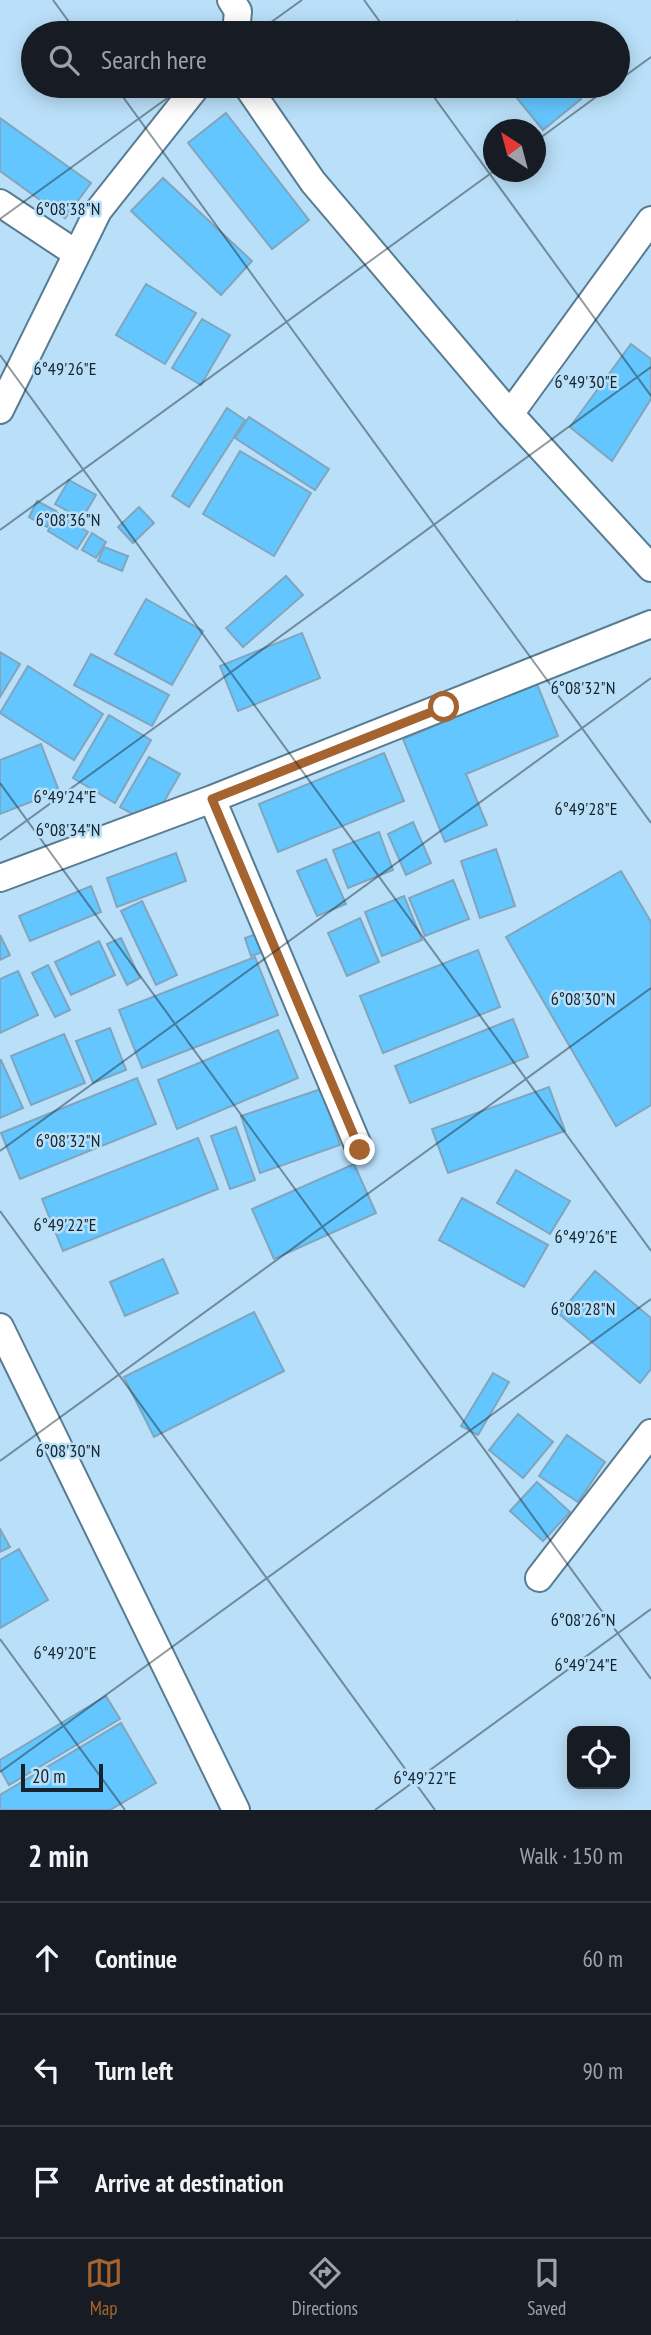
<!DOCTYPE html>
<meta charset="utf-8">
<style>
body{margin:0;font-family:"PT Sans Narrow",sans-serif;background:#242831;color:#f1f3f6}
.controls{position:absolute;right:21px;bottom:21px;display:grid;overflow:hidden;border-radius:14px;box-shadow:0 4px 18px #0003}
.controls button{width:63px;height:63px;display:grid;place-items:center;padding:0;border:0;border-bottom:2px solid #363941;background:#171b24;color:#f1f3f6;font:35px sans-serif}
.compass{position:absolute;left:483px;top:119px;width:63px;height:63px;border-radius:50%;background:#171b24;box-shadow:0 4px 18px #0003;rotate:324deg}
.scale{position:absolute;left:21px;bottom:18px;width:82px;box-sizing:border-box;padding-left:7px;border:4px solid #14232c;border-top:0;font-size:19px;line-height:24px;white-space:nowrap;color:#14232c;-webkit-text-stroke:5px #bae0f9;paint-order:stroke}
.stop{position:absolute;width:21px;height:21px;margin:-16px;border:5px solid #a5632f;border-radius:50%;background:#fff}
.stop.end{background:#a5632f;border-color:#fff;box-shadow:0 2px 7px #0008}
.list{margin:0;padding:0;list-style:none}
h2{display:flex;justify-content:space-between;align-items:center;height:91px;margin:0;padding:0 28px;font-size:30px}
h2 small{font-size:23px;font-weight:400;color:#9ea1a6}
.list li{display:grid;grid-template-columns:46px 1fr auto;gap:21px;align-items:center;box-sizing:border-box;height:112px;padding:0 28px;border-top:2px solid #363941}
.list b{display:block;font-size:26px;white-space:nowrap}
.list em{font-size:23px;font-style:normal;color:#9ea1a6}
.icon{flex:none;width:38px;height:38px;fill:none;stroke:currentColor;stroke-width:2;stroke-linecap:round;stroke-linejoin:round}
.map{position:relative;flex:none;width:651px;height:1810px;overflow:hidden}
.search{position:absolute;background:#171b24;box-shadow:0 4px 18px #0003;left:21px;right:21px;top:21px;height:77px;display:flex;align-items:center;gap:18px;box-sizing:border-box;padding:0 24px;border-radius:38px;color:#9ea1a6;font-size:26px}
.sheet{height:427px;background:#171b24}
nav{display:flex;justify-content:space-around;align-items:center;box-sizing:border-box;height:98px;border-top:2px solid #363941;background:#171b24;font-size:19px;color:#9ea1a6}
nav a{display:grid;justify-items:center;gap:4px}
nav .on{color:#a5632f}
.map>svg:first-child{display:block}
</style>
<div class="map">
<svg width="651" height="1810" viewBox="0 0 651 1810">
<rect width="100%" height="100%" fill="#bae0f9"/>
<path fill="#64c6fe" stroke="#80a5bc" stroke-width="2" d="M 517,21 L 528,33 L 502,33 Z
M 507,86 L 570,86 L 581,99 L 543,130 Z
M 226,113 L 309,220 L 272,249 L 188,143 Z
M 0,118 L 91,183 L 65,218 L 0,171 Z
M 163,178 L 252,261 L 221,295 L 131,211 Z
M 146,284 L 196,313 L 165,364 L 116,335 Z
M 202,319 L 230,335 L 201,385 L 172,368 Z
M 631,344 L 651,359 L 651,399 L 612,461 L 570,427 Z
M 227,408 L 245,420 L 189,507 L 172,496 Z
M 249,417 L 329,469 L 315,490 L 235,438 Z
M 240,451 L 311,493 L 274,556 L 203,514 Z
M 69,480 L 96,495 L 82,519 L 55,504 Z
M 37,501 L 56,511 L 47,527 L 29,517 Z
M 139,507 L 154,523 L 133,543 L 118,527 Z
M 58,513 L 88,532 L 77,549 L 48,531 Z
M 92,533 L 106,542 L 96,558 L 82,550 Z
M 104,547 L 128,556 L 122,571 L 98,561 Z
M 286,576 L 303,595 L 243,647 L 226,628 Z
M 146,599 L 203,631 L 172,685 L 115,654 Z
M 302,633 L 320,678 L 238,711 L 220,666 Z
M 0,652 L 20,664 L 0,697 Z
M 91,654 L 169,695 L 152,726 L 74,685 Z
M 28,666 L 103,714 L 74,760 L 0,713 Z
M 537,684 L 558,736 L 466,774 L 487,825 L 445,842 L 403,739 Z
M 109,715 L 151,740 L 115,803 L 73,778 Z
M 41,744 L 59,791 L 0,814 L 0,760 Z
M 384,753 L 404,801 L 278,852 L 259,804 Z
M 149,757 L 180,774 L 151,824 L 120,807 Z
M 413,822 L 431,863 L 406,875 L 388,834 Z
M 379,832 L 393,870 L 348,888 L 333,850 Z
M 496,849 L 515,906 L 480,918 L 461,861 Z
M 176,853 L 186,881 L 117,907 L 107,878 Z
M 326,859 L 346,904 L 317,916 L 297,871 Z
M 621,871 L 651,922 L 651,1105 L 616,1126 L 506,937 Z
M 453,880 L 469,919 L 425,936 L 409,898 Z
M 91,886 L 101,912 L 30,941 L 19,916 Z
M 404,896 L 422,940 L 382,956 L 365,912 Z
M 142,901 L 177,975 L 156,985 L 121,911 Z
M 360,918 L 379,962 L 347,976 L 328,933 Z
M 265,931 L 272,949 L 251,956 L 245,938 Z
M 0,935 L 10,955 L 0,960 Z
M 121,938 L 140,978 L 127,985 L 107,944 Z
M 99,941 L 115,975 L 71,995 L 55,962 Z
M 478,950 L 500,1007 L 383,1053 L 360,996 Z
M 255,957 L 278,1015 L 142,1068 L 119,1010 Z
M 48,965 L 70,1010 L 55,1017 L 32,973 Z
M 18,971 L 38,1015 L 0,1033 L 0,979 Z
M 513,1019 L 528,1057 L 410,1103 L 395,1066 Z
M 110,1028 L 126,1070 L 93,1083 L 76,1041 Z
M 278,1030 L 298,1078 L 177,1129 L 158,1080 Z
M 64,1034 L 85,1083 L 31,1105 L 11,1056 Z
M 1,1060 L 23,1108 L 0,1118 L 0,1061 Z
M 137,1078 L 156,1124 L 20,1179 L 1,1133 Z
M 549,1087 L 565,1131 L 448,1173 L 432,1129 Z
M 321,1089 L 340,1145 L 260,1173 L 241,1116 Z
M 236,1127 L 255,1180 L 230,1189 L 211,1136 Z
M 198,1138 L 218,1189 L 63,1251 L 42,1199 Z
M 354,1164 L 376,1213 L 274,1259 L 252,1209 Z
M 516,1170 L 570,1201 L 550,1234 L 497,1203 Z
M 462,1198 L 548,1245 L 524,1287 L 439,1240 Z
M 163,1259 L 178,1293 L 125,1316 L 110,1282 Z
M 595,1271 L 651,1318 L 651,1369 L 640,1383 L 559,1314 Z
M 254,1312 L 284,1371 L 154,1437 L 124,1377 Z
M 493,1373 L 509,1382 L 478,1435 L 461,1426 Z
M 518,1414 L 553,1442 L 523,1478 L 489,1450 Z
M 567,1435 L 605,1462 L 578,1502 L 539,1476 Z
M 537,1482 L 570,1512 L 543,1541 L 510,1511 Z
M 0,1529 L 10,1547 L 0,1552 Z
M 19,1549 L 48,1600 L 0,1628 L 0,1560 Z
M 106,1696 L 120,1719 L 9,1785 L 0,1769 L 0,1760 Z
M 121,1723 L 156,1783 L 110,1810 L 0,1810 L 0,1795 Z"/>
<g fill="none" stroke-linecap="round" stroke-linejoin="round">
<g stroke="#587c92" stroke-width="30">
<path id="minor" d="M 231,0 L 238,11 L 236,33
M 247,86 L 313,182 L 510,414 L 651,568
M 0,203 L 77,254
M 0,410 L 98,211 L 197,86
M 510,414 L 651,220
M 212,799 L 360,1150
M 0,878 L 212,799 L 651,624
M 0,1327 L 236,1810
M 539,1578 L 651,1433"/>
</g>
<use href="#minor" stroke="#fff" stroke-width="26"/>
</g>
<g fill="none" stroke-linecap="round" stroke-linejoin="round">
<path stroke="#a5632f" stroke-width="9" d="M 360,1150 L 212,799 L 444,707"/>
</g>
<path fill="none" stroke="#14232c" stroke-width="2" stroke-opacity="0.45" d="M 53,0 L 77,33M 364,0 L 388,33M 256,33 L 302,0M 618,81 L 651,57M 115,86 L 651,823M 426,86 L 651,396M 536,141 L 611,86M 0,219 L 184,86M 0,355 L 651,1251M 0,530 L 494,171M 0,783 L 651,1679M 0,840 L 651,367M 0,1151 L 651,678M 0,1211 L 435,1810M 0,1461 L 651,988M 0,1639 L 125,1810M 0,1772 L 651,1299M 375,1810 L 651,1609"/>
<g font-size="18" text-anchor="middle" fill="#14232c" stroke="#bae0f9" stroke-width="5" stroke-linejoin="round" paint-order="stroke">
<text x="68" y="215">6°08'38"N</text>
<text x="65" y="375">6°49'26"E</text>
<text x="586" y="388">6°49'30"E</text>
<text x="68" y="526">6°08'36"N</text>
<text x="583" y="694">6°08'32"N</text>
<text x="65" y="803">6°49'24"E</text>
<text x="586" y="815">6°49'28"E</text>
<text x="68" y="836">6°08'34"N</text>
<text x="583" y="1005">6°08'30"N</text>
<text x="68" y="1147">6°08'32"N</text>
<text x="65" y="1231">6°49'22"E</text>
<text x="586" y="1243">6°49'26"E</text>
<text x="583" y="1315">6°08'28"N</text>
<text x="68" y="1457">6°08'30"N</text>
<text x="583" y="1626">6°08'26"N</text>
<text x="65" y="1659">6°49'20"E</text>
<text x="586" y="1671">6°49'24"E</text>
<text x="425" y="1784">6°49'22"E</text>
</g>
</svg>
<div class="controls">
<button><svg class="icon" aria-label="locate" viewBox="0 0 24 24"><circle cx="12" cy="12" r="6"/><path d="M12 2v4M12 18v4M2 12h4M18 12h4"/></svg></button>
</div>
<svg class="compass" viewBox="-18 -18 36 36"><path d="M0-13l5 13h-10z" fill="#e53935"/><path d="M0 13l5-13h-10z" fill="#9ea1a6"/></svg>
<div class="scale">20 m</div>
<div class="stop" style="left:444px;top:707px"></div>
<div class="stop end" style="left:360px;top:1150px"></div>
<div class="search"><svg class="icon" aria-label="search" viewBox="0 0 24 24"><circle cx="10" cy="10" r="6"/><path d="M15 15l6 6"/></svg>Search here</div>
</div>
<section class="sheet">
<h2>2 min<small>Walk · 150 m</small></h2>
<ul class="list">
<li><svg class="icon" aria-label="ahead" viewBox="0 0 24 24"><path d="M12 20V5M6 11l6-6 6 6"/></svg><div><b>Continue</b></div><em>60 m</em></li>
<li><svg class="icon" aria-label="left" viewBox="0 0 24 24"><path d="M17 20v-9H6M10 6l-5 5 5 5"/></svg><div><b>Turn left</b></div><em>90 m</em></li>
<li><svg class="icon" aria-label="arrive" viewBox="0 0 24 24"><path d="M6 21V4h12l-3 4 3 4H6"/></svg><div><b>Arrive at destination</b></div></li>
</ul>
</section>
<nav>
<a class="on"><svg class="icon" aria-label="map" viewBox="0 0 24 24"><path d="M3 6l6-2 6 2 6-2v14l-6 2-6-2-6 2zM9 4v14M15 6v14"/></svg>Map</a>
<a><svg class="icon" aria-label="directions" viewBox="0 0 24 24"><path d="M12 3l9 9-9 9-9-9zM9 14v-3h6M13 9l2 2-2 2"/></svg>Directions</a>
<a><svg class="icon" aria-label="saved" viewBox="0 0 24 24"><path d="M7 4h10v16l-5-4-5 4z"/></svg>Saved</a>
</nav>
